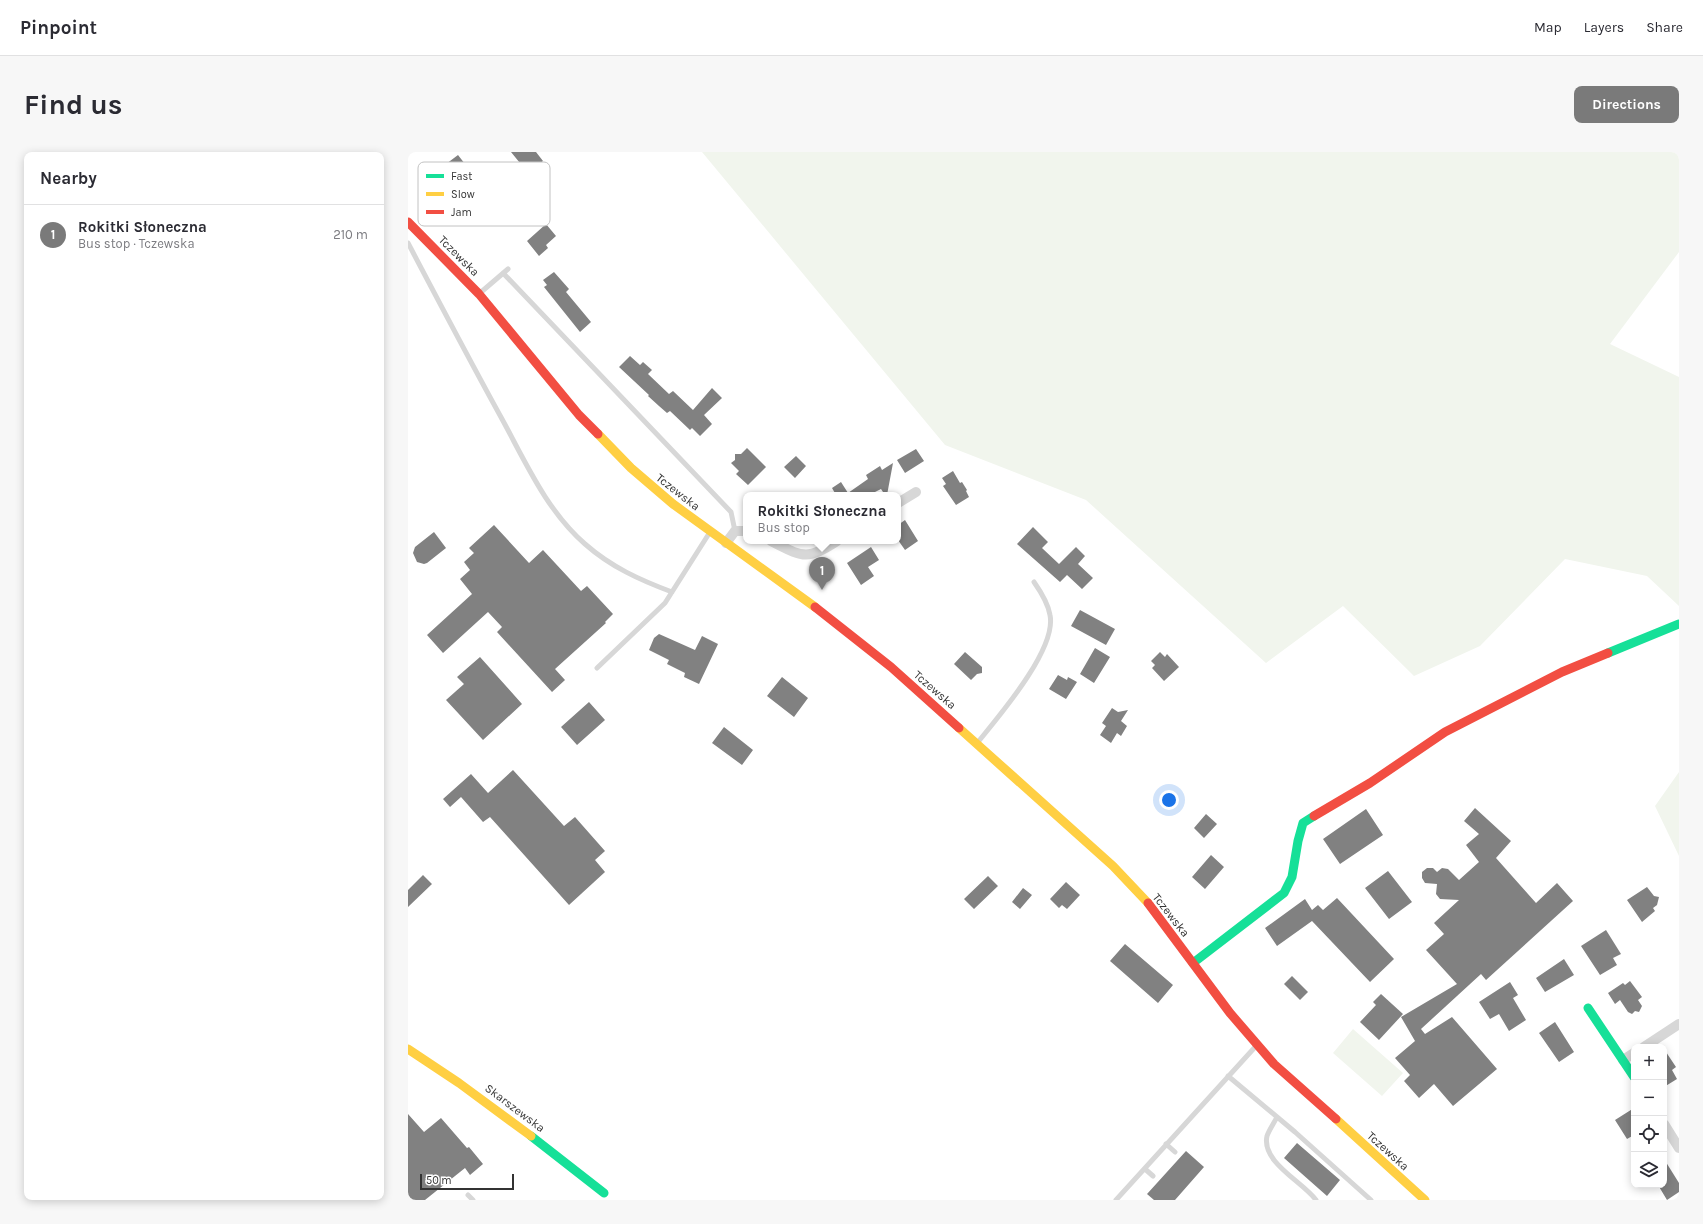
<!DOCTYPE html>
<meta charset="utf-8">
<style>
body{margin:0;font-family:Karla,sans-serif;background:#f7f7f7;color:#2b2b33}
.controls{position:absolute;right:12px;bottom:12px;display:grid;overflow:hidden;border-radius:8px;box-shadow:0 2px 10px #0003}
.controls button{width:36px;height:36px;display:grid;place-items:center;padding:0;border:0;border-bottom:1px solid #e1e1e2;background:#fff;color:#2b2b33;font:20px sans-serif}
.scale{position:absolute;left:12px;bottom:10px;width:94px;box-sizing:border-box;padding-left:4px;border:2px solid #333;border-top:0;font-size:11px;line-height:14px;white-space:nowrap;color:#333;-webkit-text-stroke:3px #fff;paint-order:stroke}
.you{position:absolute;left:761px;top:648px;width:14px;height:14px;margin:-10px;border:3px solid #fff;border-radius:50%;background:#1a73e8;box-shadow:0 0 0 6px #1a73e833}
.badge{display:grid;place-items:center;width:26px;height:26px;border-radius:50%;background:#7a7a7a;color:#fff;font-size:13px;font-weight:700}
.pin{position:absolute;translate:-50% -33px;filter:drop-shadow(0 1px 2px #0008)}
.pin::after{content:'';position:absolute;top:21px;width:14px;height:12px;background:inherit;clip-path:polygon(0 0,100% 0,50% 100%)}
.popup{position:absolute;left:335px;top:340px;width:158px;height:52px;box-sizing:border-box;display:grid;place-content:center;border-radius:8px;background:#fff;filter:drop-shadow(0 1px 3px #0005);font-size:13px;white-space:nowrap;color:#7c7c81}
.popup b{font-size:15px;color:#2b2b33}
.popup::after{content:'';position:absolute;left:50%;top:100%;margin-left:-8px;border:8px solid transparent;border-top-color:#fff}
.list{margin:0;padding:0;list-style:none}
h2{display:flex;justify-content:space-between;align-items:center;height:52px;margin:0;padding:0 16px;font-size:17px}
h2 small{font-size:13px;font-weight:400;color:#7c7c81}
.list li{display:grid;grid-template-columns:26px 1fr auto;gap:12px;align-items:center;box-sizing:border-box;height:60px;padding:0 16px;border-top:1px solid #e1e1e2}
.list b{display:block;font-size:15px;white-space:nowrap}
.list p{margin:0;font-size:13px;white-space:nowrap;color:#7c7c81}
.list em{font-size:13px;font-style:normal;color:#7c7c81}
.icon{flex:none;width:22px;height:22px;fill:none;stroke:currentColor;stroke-width:2;stroke-linecap:round;stroke-linejoin:round}
.map{position:relative;flex:none;width:1271px;height:1048px;overflow:hidden;border-radius:8px}
header{display:flex;align-items:center;gap:24px;box-sizing:border-box;height:56px;padding:0 20px;background:#fff;border-bottom:1px solid #e1e1e2}
header strong{font-size:19px}
nav{display:flex;gap:22px;margin-inline-start:auto;font-size:14px}
.intro{display:flex;align-items:center;justify-content:space-between;box-sizing:border-box;height:96px;padding:0 24px}
h1{margin:0;font-size:28px}
.button{padding:10px 18px;border-radius:8px;background:#7a7a7a;color:#fff;font-size:14px;font-weight:700}
main{display:flex;gap:24px;padding:0 24px}
aside{flex:1;background:#fff;border-radius:8px;box-shadow:0 2px 10px #0003}
.map>svg:first-child{display:block}
</style>
<header>
<strong>Pinpoint</strong>
<nav><a>Map</a><a>Layers</a><a>Share</a></nav>
</header>
<div class="intro"><h1>Find us</h1><a class="button">Directions</a></div>
<main>
<aside>
<h2>Nearby<small></small></h2>
<ul class="list">
<li><span class="badge">1</span><div><b>Rokitki Słoneczna</b><p>Bus stop · Tczewska</p></div><em>210 m</em></li>
</ul>
</aside>
<div class="map">
<svg width="1271" height="1048" viewBox="0 0 1271 1048">
<rect width="100%" height="100%" fill="#fff"/>
<path fill="#f1f5ed" d="M 294,0 L 1271,0 L 1271,100 L 1202,192 L 1271,225 L 1271,454 L 1239,424 L 1157,407 L 1072,494 L 1006,524 L 935,454 L 858,511 L 678,348 L 537,293 Z
M 1271,620 L 1271,704 L 1247,654 Z
M 945,877 L 995,921 L 974,944 L 925,901 Z"/>
<path fill="#818181" d="M 103,0 L 128,0 L 135,9 L 120,21 Z
M 50,3 L 57,12 L 55,14 L 71,35 L 73,33 L 84,47 L 71,57 L 51,30 L 48,32 L 34,15 Z
M 128,30 L 137,43 L 111,63 L 101,50 Z
M 138,72 L 148,84 L 138,93 L 140,96 L 131,104 L 119,89 Z
M 146,120 L 161,137 L 158,140 L 183,170 L 172,180 L 136,135 L 139,133 L 135,128 Z
M 222,204 L 232,213 L 235,210 L 244,218 L 240,222 L 261,242 L 265,239 L 285,258 L 304,236 L 314,246 L 296,263 L 304,272 L 292,284 L 284,276 L 282,278 L 262,259 L 259,261 L 251,254 L 240,244 L 241,243 L 211,215 Z
M 339,296 L 358,315 L 340,333 L 328,322 L 331,319 L 323,311 L 327,308 L 327,302 L 333,302 Z
M 508,297 L 516,309 L 497,321 L 489,308 Z
M 388,304 L 398,314 L 387,326 L 376,315 Z
M 485,311 L 479,343 L 477,343 L 473,337 L 461,343 L 428,343 L 424,336 L 433,330 L 440,341 L 460,327 L 458,323 L 472,314 L 474,318 Z
M 545,319 L 552,331 L 554,330 L 559,338 L 558,339 L 561,345 L 548,353 L 535,334 L 538,332 L 534,326 Z
M 497,368 L 510,389 L 497,398 L 490,388 L 490,373 Z
M 86,373 L 121,411 L 135,398 L 173,439 L 179,434 L 205,462 L 197,470 L 198,471 L 147,517 L 157,528 L 144,540 L 89,480 L 94,475 L 80,460 L 35,501 L 19,483 L 64,442 L 52,427 L 62,418 L 56,410 L 66,401 L 61,396 Z
M 625,375 L 640,390 L 634,396 L 651,412 L 668,395 L 677,404 L 670,412 L 685,426 L 674,437 L 659,423 L 652,430 L 609,392 Z
M 26,380 L 38,396 L 19,411 L 16,412 L 9,410 L 5,401 L 7,395 Z
M 463,395 L 471,408 L 460,415 L 466,424 L 453,433 L 439,411 Z
M 672,458 L 707,477 L 698,493 L 663,474 Z
M 251,482 L 287,498 L 294,484 L 310,492 L 291,532 L 276,525 L 277,521 L 259,512 L 261,508 L 241,498 L 246,486 Z
M 687,496 L 702,505 L 686,531 L 672,522 Z
M 557,500 L 574,515 L 574,521 L 569,522 L 563,528 L 546,512 Z
M 752,500 L 757,505 L 759,502 L 771,515 L 756,529 L 744,516 L 747,513 L 743,509 Z
M 72,505 L 114,552 L 75,588 L 38,548 L 56,532 L 49,525 Z
M 650,523 L 659,528 L 660,525 L 669,530 L 658,547 L 641,537 Z
M 374,525 L 400,546 L 386,565 L 359,544 Z
M 181,550 L 197,568 L 169,593 L 153,575 Z
M 704,556 L 710,560 L 720,558 L 713,569 L 719,574 L 713,584 L 709,581 L 703,591 L 692,583 L 698,574 L 694,571 Z
M 316,575 L 345,598 L 334,613 L 304,591 Z
M 105,618 L 156,674 L 167,665 L 197,699 L 187,708 L 197,720 L 161,753 L 82,665 L 75,670 L 53,645 L 42,655 L 35,647 L 63,622 L 80,641 Z
M 1067,656 L 1103,689 L 1088,706 L 1128,751 L 1149,731 L 1165,749 L 1078,828 L 1073,822 L 1013,877 L 1017,882 L 1044,865 L 1089,917 L 1045,954 L 1026,932 L 1011,946 L 996,929 L 1002,923 L 987,906 L 1007,889 L 993,865 L 1049,832 L 1018,798 L 1036,782 L 1026,771 L 1051,748 L 1032,747 L 1028,742 L 1029,732 L 1017,731 L 1014,726 L 1014,720 L 1019,716 L 1025,716 L 1029,720 L 1034,716 L 1040,717 L 1051,728 L 1071,710 L 1058,693 L 1071,682 L 1056,669 Z
M 958,657 L 975,683 L 932,712 L 915,687 Z
M 798,662 L 809,672 L 796,686 L 786,676 Z
M 803,703 L 816,715 L 797,737 L 784,725 Z
M 980,719 L 1004,750 L 981,767 L 957,736 Z
M 15,723 L 24,732 L 0,755 L 0,738 Z
M 580,724 L 590,734 L 566,757 L 556,747 Z
M 658,730 L 672,743 L 659,757 L 654,753 L 651,756 L 642,747 Z
M 1239,735 L 1246,744 L 1251,745 L 1249,753 L 1245,756 L 1247,759 L 1234,770 L 1219,748 Z
M 615,736 L 624,743 L 612,757 L 604,750 Z
M 929,746 L 986,807 L 962,830 L 904,769 L 869,794 L 857,776 L 897,747 L 904,758 L 910,753 L 915,758 Z
M 1198,778 L 1213,802 L 1205,806 L 1209,813 L 1192,823 L 1173,794 Z
M 717,792 L 765,833 L 750,851 L 702,809 Z
M 1156,807 L 1166,823 L 1137,840 L 1128,826 Z
M 884,824 L 900,840 L 892,848 L 876,832 Z
M 1222,829 L 1234,845 L 1230,848 L 1234,854 L 1231,860 L 1227,859 L 1224,862 L 1220,860 L 1212,848 L 1207,852 L 1200,841 L 1215,831 L 1217,833 Z
M 1102,830 L 1110,843 L 1105,846 L 1118,868 L 1101,879 L 1091,862 L 1082,867 L 1071,850 Z
M 973,842 L 995,862 L 971,888 L 952,870 L 968,853 L 965,850 Z
M 1147,870 L 1166,900 L 1151,910 L 1131,881 Z
M 1256,897 L 1268,915 L 1264,918 L 1269,927 L 1256,935 Z
M 1226,956 L 1226,983 L 1219,987 L 1207,968 Z
M 0,962 L 16,980 L 33,966 L 59,996 L 61,995 L 75,1012 L 62,1023 L 57,1016 L 17,1048 L 0,1048 Z
M 889,991 L 932,1028 L 919,1044 L 876,1006 Z
M 778,999 L 796,1015 L 767,1048 L 746,1048 L 739,1042 Z
M 1256,1007 L 1271,1031 L 1271,1040 L 1259,1048 L 1250,1033 L 1256,1033 Z"/>
<g fill="none" stroke-linecap="round" stroke-linejoin="round">
<path stroke="#d7d7d7" stroke-width="5" d="M 0,91 C 31,150 62,209 94,267 C 118,311 139,359 177,392 C 203,415 232,428 264,440
M 95,121 L 323,360 L 327,379
M 72,141 L 100,117
M 189,516 L 257,451 L 302,380
M 570,590 C 591,564 649,497 642,463 C 640,451 633,440 626,430
M 820,924 L 887,980 L 963,1048
M 869,965 C 866,971 861,978 859,984 C 853,1010 895,1030 908,1048
M 758,992 L 767,1000
M 737,1017 L 745,1024
M 60,1043 L 65,1048
M 708,1048 L 848,894"/>
<path stroke="#d7d7d7" stroke-width="10" d="M 490,351 L 508,340
M 363,389 C 395,405 398,409 429,389
M 318,391 L 327,379 L 338,379
M 1236,895 L 1271,872
M 1215,908 L 1226,901
M 1256,972 L 1271,996"/>
<path stroke="#16e098" stroke-width="9" d="M 1200,501 L 1271,472
M 785,811 L 876,741 L 884,725 L 890,689 L 895,671 L 906,664
M 1180,856 L 1226,925
M 123,984 L 196,1041"/>
<path stroke="#ffcf43" stroke-width="9" d="M 190,282 L 223,316 L 265,352 L 407,455
M 551,576 L 705,714 L 740,751
M 0,897 L 51,931 L 123,984
M 928,967 L 1017,1048"/>
<path stroke="#f24e42" stroke-width="9" d="M 0,70 L 71,142 L 171,263 L 190,282
M 407,455 L 483,515 L 551,576
M 906,664 L 962,631 L 1037,580 L 1154,520 L 1200,501
M 740,751 L 822,861 L 866,912 L 928,967"/>
</g>
<g text-anchor="middle" dominant-baseline="central" stroke-width="4" stroke-linejoin="round" paint-order="stroke">
<g font-size="12" fill="#333" stroke="#fff">
<text transform="translate(51 104) rotate(45)">Tczewska</text>
<text transform="translate(270 340) rotate(38)">Tczewska</text>
<text transform="translate(527 538) rotate(41)">Tczewska</text>
<text transform="translate(763 763) rotate(52)">Tczewska</text>
<text transform="translate(107 956) rotate(37)">Skarszewska</text>
<text transform="translate(980 999) rotate(42)">Tczewska</text>
</g>
</g>
<rect x="10" y="10" width="132" height="64" rx="6" fill="#fff" stroke="#c2c2c2" stroke-width="1"/>
<rect x="18" y="22" width="18" height="4" fill="#16e098"/>
<rect x="18" y="40" width="18" height="4" fill="#ffcf43"/>
<rect x="18" y="58" width="18" height="4" fill="#f24e42"/>
<g font-size="11" fill="#333">
<text x="43" y="28">Fast</text>
<text x="43" y="46">Slow</text>
<text x="43" y="64">Jam</text>
</g>
</svg>
<div class="controls">
<button>+</button>
<button>−</button>
<button><svg class="icon" aria-label="locate" viewBox="0 0 24 24"><circle cx="12" cy="12" r="6"/><path d="M12 2v4M12 18v4M2 12h4M18 12h4"/></svg></button>
<button><svg class="icon" aria-label="layers" viewBox="0 0 24 24"><path d="M12 4l9 5-9 5-9-5zM3 14l9 5 9-5"/></svg></button>
</div>
<div class="scale">50 m</div>
<div class="you"></div>
<div class="pin badge" style="left:414px;top:438px">1</div>
<div class="popup"><b>Rokitki Słoneczna</b>Bus stop</div>
</div>
</main>
